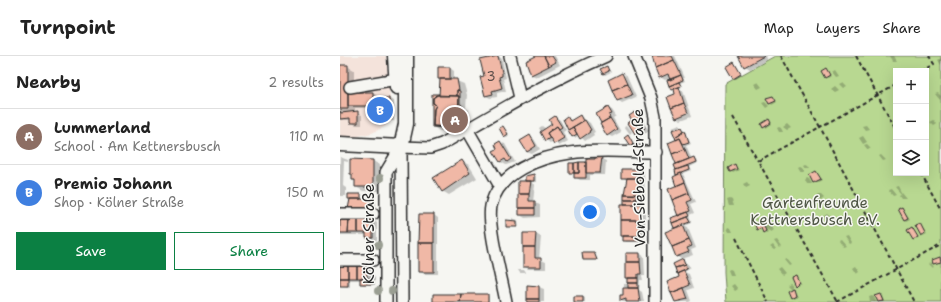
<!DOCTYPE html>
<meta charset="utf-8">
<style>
body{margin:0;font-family:"Shantell Sans",sans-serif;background:#f2f2f2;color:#222}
.controls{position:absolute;right:12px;top:12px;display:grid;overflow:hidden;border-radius:0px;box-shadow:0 4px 16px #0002}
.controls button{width:36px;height:36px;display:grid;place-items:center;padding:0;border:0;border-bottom:1px solid #e0e0e0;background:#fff;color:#222;font:20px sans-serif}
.you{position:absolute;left:250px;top:156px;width:14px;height:14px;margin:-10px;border:3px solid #fff;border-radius:50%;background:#1a73e8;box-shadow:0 0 0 6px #1a73e833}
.badge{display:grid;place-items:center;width:26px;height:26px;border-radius:50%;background:#0b8043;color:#fff;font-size:13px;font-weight:700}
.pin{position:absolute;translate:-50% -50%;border:2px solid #fff;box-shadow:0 1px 4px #0006}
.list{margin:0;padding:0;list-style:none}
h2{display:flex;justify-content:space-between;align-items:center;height:52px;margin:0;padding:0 16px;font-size:17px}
h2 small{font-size:13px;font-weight:400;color:#767676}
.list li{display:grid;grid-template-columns:26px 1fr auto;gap:12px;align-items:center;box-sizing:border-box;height:56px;padding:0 16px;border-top:1px solid #e0e0e0}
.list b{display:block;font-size:15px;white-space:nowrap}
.list p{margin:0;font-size:13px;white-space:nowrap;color:#767676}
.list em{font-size:13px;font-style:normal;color:#767676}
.actions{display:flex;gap:8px;padding:12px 16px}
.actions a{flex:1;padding:9px 0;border:1px solid #0b8043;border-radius:0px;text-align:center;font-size:14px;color:#0b8043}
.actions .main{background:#0b8043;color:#fff}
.icon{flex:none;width:22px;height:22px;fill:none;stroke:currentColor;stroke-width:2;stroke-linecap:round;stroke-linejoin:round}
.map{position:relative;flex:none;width:601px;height:246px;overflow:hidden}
header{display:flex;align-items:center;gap:24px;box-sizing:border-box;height:56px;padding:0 20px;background:#fff;border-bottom:1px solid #e0e0e0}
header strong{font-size:19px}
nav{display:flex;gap:22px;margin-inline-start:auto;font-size:14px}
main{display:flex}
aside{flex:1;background:#fff}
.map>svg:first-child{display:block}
</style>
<header>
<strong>Turnpoint</strong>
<nav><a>Map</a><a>Layers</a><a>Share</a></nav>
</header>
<main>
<aside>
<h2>Nearby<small>2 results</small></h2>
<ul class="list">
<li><span class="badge" style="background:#8d6e63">A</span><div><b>Lummerland</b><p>School · Am Kettnersbusch</p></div><em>110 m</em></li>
<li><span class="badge" style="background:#3f7fe0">B</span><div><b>Premio Johann</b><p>Shop · Kölner Straße</p></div><em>150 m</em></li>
</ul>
<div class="actions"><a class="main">Save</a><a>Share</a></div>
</aside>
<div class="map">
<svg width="601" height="246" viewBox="0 0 601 246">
<rect width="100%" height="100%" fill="#f6f6f2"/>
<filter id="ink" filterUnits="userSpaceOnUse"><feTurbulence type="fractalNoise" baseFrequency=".025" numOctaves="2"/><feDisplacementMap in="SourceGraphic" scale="8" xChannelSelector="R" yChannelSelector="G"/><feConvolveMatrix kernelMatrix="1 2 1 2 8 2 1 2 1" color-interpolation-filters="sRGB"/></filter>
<g filter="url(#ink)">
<path fill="#f4e3db" d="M 0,0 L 46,0 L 52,64 L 44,71 L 32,77 L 9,82 L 0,80 Z"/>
<path fill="#b8d891" stroke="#72825e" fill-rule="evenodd" d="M 435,0 L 601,0 L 601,246 L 386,246 L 384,216 L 385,28 ZM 556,15 L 586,15 L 586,117 L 556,117 Z"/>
<path fill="#0003" d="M 158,0 L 162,3 L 166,22 L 163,23 L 166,35 L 157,37 L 157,41 L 150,42 L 146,40 L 145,20 Z
M 198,0 L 215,0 L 220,9 L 197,21 L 192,19 L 188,5 Z
M 313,0 L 335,0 L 345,22 L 343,22 L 345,25 L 340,27 L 342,31 L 339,32 L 343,35 L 352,60 L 341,64 L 336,61 L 337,38 L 335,34 L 332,33 L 328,25 L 331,24 L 330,22 L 325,24 L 320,21 Z
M 400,0 L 426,0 L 427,4 L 410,13 L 405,10 Z
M 550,0 L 554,0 L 557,5 L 553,5 Z
M 601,2 L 601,9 L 598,4 Z
M 395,8 L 402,19 L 396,23 L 394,22 Z
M 0,10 L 7,10 L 14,14 L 14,37 L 33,37 L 38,40 L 38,43 L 49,43 L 54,45 L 54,65 L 39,65 L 34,62 L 32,52 L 15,52 L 15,57 L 22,59 L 22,69 L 16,69 L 11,66 L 11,64 L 0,64 Z
M 267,11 L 271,16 L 265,19 L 263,17 Z
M 110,12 L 114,15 L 114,24 L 124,28 L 127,39 L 126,52 L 129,54 L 126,71 L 115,71 L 115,75 L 100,75 L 93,71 L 100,39 Z
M 486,14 L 491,20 L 488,22 L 485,21 Z
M 495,14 L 499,20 L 496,21 L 492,16 Z
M 282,18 L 287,21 L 296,41 L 282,47 L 278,44 Z
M 418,26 L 422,31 L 418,33 L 414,28 Z
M 503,26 L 507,30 L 503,32 L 499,28 Z
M 495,30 L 499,34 L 495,36 L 491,33 Z
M 598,37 L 601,40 L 600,44 L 595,38 Z
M 428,42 L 433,42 L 437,46 L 432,49 Z
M 425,46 L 429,50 L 426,52 L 422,47 Z
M 268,52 L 272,54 L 276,60 L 273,62 L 281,76 L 272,81 L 268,79 L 257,59 Z
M 295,57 L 300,60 L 309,75 L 300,80 L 296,78 L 289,67 L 293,64 Z
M 240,60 L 250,67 L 255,76 L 253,77 L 254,79 L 245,85 L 239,79 L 235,82 L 233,81 L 229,74 L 227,61 L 232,65 Z
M 215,61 L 220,64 L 226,74 L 223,76 L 228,85 L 219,90 L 213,85 L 210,87 L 206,84 L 199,72 L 202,70 L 206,73 L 214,69 Z
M 429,64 L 432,68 L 426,72 L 424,71 Z
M 594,64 L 597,68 L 594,70 L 590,66 Z
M 340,68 L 351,87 L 346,89 L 352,103 L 356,103 L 357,107 L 349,111 L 351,115 L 343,118 L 356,146 L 351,148 L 355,157 L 350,159 L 352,167 L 344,170 L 348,172 L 356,192 L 351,194 L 353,199 L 341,203 L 336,200 L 337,172 L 331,163 L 339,160 L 338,120 L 335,109 L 338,109 L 329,88 L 337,84 L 332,71 Z
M 447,68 L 451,72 L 447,74 L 443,71 Z
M 287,69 L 292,76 L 290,78 L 284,70 Z
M 526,69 L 529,73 L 525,74 L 522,70 Z
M 163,71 L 169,79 L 167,81 L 165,80 Z
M 439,71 L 441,72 L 443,76 L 439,76 L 437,72 Z
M 288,79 L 295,89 L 292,90 L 290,89 Z
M 190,80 L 194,83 L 200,93 L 192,98 L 187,96 Z
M 523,80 L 527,86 L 523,88 L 519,82 Z
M 160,86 L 165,88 L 175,106 L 166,109 L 161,106 L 155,95 L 159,93 Z
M 527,88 L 531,92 L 528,94 L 524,89 Z
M 541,99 L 546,104 L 543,105 L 539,100 Z
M 0,101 L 8,104 L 8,106 L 4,105 L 3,130 L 6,132 L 6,140 L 0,140 Z
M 261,103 L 266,105 L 265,119 L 250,119 L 250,124 L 240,124 L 235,121 L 235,117 L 230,116 Z
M 33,105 L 40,109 L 40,135 L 23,135 L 16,131 L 16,126 L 13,124 L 13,118 Z
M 122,105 L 129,109 L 137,122 L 109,139 L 102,135 Z
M 466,108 L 468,109 L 470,112 L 466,112 L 464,109 Z
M 395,109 L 399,114 L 393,117 L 389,112 Z
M 460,110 L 462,111 L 465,116 L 461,116 L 458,111 Z
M 300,114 L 304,116 L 305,141 L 297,141 L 297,149 L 305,151 L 305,182 L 301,182 L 301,186 L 286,186 L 284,184 L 287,124 L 282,121 Z
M 476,116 L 482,124 L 476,127 L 474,126 Z
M 194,119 L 196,120 L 196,126 L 190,126 L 195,129 L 193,146 L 200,149 L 200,161 L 185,162 L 180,159 L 189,126 L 186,120 Z
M 467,122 L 469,123 L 472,128 L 467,128 L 465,124 Z
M 407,126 L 410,130 L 406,132 L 403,128 Z
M 558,130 L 561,136 L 566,142 L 561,142 L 559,139 L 561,138 L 555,131 Z
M 551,133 L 556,139 L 553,140 L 548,134 Z
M 9,139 L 21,139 L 23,144 L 31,144 L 36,146 L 36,156 L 9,153 L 9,145 L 12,144 Z
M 478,139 L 481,139 L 484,142 L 479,146 L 475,142 Z
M 390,143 L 392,144 L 394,150 L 389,150 L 387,144 Z
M 562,152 L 570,163 L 566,165 L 564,163 Z
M 487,157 L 490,160 L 486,163 L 483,160 Z
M 94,159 L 98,162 L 98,218 L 84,218 L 79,215 Z
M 172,162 L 178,164 L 179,171 L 167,170 L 172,165 Z
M 414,162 L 420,163 L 424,170 L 428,168 L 430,169 L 434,174 L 431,176 L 426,173 L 428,176 L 426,177 L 422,173 L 418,173 L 419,168 Z
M 498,163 L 502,167 L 497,170 L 494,166 Z
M 0,164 L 33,164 L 37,167 L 37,184 L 32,184 L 27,181 L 27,179 L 0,179 Z
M 580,168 L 587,178 L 583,180 L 581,179 Z
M 389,171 L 391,172 L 393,176 L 389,176 L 387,172 Z
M 572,172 L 579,182 L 576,184 L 573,183 Z
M 184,178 L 196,178 L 201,181 L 199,203 L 206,206 L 206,213 L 188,213 L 184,210 Z
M 507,180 L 511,187 L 509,188 L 504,181 Z
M 500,183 L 506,190 L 503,191 L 498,184 Z
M 437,184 L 442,191 L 439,192 L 434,185 Z
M 433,189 L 436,193 L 434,194 L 430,191 Z
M 254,197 L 258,204 L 244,203 Z
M 300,198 L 304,200 L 305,220 L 302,220 L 303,224 L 300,224 L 299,234 L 302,236 L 304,246 L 283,246 L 281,244 L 287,233 L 284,231 L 284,228 L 289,228 Z
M 446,203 L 451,209 L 449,210 L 444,204 Z
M 343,205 L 351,212 L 344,216 L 349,218 L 354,232 L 348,234 L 352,245 L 350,246 L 336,246 L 328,227 L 341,222 L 339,217 Z
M 591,207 L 594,211 L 592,212 L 588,208 Z
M 0,209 L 26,209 L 31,212 L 31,219 L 35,220 L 35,229 L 23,229 L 21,228 L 21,224 L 10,224 L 10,231 L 0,230 Z
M 516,210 L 520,216 L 517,218 L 513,212 Z
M 440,211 L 445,217 L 442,219 L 437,213 Z
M 390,213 L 392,214 L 394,219 L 390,219 L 388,214 Z
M 178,214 L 184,214 L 186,217 L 180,217 Z
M 456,220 L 461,227 L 457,229 L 455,228 Z
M 450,227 L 457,240 L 453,242 L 451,241 L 452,234 L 447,229 Z
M 394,228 L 398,233 L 395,235 L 391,230 Z
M 188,230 L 199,231 L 204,233 L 204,246 L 188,246 Z
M 147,239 L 149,240 L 149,246 L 94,246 Z
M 541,239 L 543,240 L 545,246 L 539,246 L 537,241 Z
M 532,240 L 534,241 L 536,246 L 530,245 L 529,241 Z
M 235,241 L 243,241 L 245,242 L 245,246 L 235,246 Z"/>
<path fill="#f0b8a6" stroke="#2b2b2b" d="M 158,0 L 162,16 L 162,20 L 159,21 L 162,32 L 152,35 L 153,38 L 145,40 L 140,21 L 144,20 L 140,4 Z
M 196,0 L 204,0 L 209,10 L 191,19 L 186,5 Z
M 204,0 L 212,0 L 216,6 L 209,10 Z
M 312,0 L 332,0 L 334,4 L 315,12 Z
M 398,0 L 424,0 L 404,11 Z
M 334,4 L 341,19 L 330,24 L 328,18 L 319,22 L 315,12 Z
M 394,6 L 401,18 L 393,23 L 386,11 Z
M 0,9 L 8,9 L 8,53 L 0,53 Z
M 267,10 L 269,15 L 263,18 L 260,13 Z
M 98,11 L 110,11 L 110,23 L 98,23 Z
M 486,12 L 490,19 L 485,22 L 481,15 Z
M 282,17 L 287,28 L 272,34 L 268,24 Z
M 341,19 L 343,24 L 329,30 L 327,24 Z
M 100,23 L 117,23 L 119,34 L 117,34 L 117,40 L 99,40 Z
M 339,26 L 341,30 L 331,34 L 329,30 Z
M 287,28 L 292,39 L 277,45 L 272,34 Z
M 339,31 L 344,47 L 331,52 L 327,41 L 335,38 L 334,33 Z
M 117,34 L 120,35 L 120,48 L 122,49 L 119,68 L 109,67 L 109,72 L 92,71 L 92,38 L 99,38 L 93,42 L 93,47 L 96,49 L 94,53 L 93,70 L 107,71 L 107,66 L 118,65 L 119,40 L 117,40 Z
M 8,36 L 33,36 L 33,50 L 8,50 Z
M 96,39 L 119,40 L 118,65 L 117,66 L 107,66 L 107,71 L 93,70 L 94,53 L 96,49 L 93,47 L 93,42 Z
M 433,40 L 436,45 L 429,48 L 426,42 Z
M 33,42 L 49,42 L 49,63 L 33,63 L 31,50 L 33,50 Z
M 344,47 L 348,57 L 336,62 L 331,52 Z
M 268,51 L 272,58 L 269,59 L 270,62 L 261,67 L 256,58 Z
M 0,55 L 1,57 L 18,55 L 18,67 L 10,67 L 10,62 L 0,63 Z
M 295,56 L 305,72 L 295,78 L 288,67 L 292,64 L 289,60 Z
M 240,59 L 243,65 L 228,74 L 223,63 L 227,60 L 230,65 Z
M 215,60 L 222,71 L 219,73 L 217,70 L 207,77 L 210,82 L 205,85 L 200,76 L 212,68 L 209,64 Z
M 270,62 L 277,73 L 267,80 L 260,68 Z
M 429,63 L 431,67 L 423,72 L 421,68 Z
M 245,64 L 251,74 L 249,75 L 250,76 L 240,83 L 233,71 Z
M 163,70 L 168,78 L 164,81 L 159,72 Z
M 217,70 L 224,82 L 214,88 L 207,77 Z
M 233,71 L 237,78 L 232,81 L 228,74 Z
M 342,71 L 344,75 L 335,81 L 332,74 Z
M 345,74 L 349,86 L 343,88 L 340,82 L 336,84 L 335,81 Z
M 288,78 L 293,87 L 290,90 L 284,81 Z
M 190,79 L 196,90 L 187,96 L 180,85 Z
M 340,82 L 345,93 L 332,98 L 328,87 Z
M 160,85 L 171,103 L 167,106 L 165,103 L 160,106 L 153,95 L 157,93 L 155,88 Z
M 345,93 L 349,103 L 336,108 L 332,98 Z
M 255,101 L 262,101 L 260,117 L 246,117 L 246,103 L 255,103 Z
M 354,101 L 356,106 L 336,114 L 334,109 Z
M 10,103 L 33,104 L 33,131 L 15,131 L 15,124 L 12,124 L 12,118 L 10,118 Z
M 122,104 L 130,117 L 102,136 L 93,122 Z
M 239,106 L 239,117 L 234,117 L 234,107 Z
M 239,106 L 246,106 L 246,122 L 234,122 L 234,117 L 239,117 Z
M 229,107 L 234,107 L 234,117 L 229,117 Z
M 395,108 L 397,113 L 390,116 L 388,112 Z
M 348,110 L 349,114 L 336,119 L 335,114 Z
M 281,113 L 300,113 L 300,122 L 281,122 Z
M 476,115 L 481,123 L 473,127 L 469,119 Z
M 341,117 L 345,126 L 336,130 L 333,121 Z
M 194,118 L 194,125 L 185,125 L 185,120 Z
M 287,122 L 300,122 L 300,139 L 284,138 Z
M 178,125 L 191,125 L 189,138 L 178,138 Z
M 345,126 L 349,137 L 332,144 L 328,133 Z
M 349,137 L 352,144 L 347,146 L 351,155 L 338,160 L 332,144 Z
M 8,138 L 21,138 L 21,143 L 8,143 Z
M 178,138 L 189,138 L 189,145 L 195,145 L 195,152 L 178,152 Z
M 284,138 L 296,138 L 296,143 L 284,143 Z
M 10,143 L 31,143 L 31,153 L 8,153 Z
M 284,143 L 296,143 L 296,148 L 284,148 Z
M 281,148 L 301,148 L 300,164 L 281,164 Z
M 562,151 L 568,162 L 564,164 L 558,153 Z
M 179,152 L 195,152 L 195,159 L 179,159 Z
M 348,156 L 350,160 L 332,167 L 330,162 Z
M 79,158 L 94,158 L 94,187 L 78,187 Z
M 348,161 L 351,166 L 334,172 L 332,167 Z
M 0,163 L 9,163 L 8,177 L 0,177 Z
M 9,163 L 18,163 L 18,177 L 8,177 Z
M 18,163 L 33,163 L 33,182 L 26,182 L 26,177 L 18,177 Z
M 166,164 L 177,165 L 177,171 L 166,171 Z
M 281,164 L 300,164 L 301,180 L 281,180 Z
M 422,166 L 426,175 L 423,177 L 421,172 L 417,174 L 415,169 Z
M 580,167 L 585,177 L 581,180 L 575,169 Z
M 343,169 L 349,184 L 332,191 L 325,176 Z
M 572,171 L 578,181 L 573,184 L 567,174 Z
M 183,177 L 196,177 L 195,191 L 183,191 Z
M 283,180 L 300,180 L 300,185 L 283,185 Z
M 349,184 L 352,190 L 347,192 L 349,196 L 336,201 L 332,191 Z
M 78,187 L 94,187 L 94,216 L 78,216 Z
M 183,191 L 195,191 L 195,202 L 201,202 L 201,211 L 183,211 Z
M 242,196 L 254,196 L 257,204 L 243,204 Z
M 286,197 L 300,197 L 300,206 L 286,206 Z
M 600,201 L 601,206 L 593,208 L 592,204 Z
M 343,203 L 345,209 L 335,212 L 333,208 Z
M 286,206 L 300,206 L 301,218 L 298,218 L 298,222 L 286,222 Z
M 0,208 L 8,208 L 8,222 L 0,222 Z
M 8,208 L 17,208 L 17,222 L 8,222 Z
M 17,208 L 27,208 L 27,222 L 17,222 Z
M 345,209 L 347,213 L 337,218 L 335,212 Z
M 344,215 L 350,229 L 331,237 L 327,226 L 339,221 L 338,217 Z
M 456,219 L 459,226 L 455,230 L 451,221 Z
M 0,222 L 8,222 L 8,230 L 0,230 Z
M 20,222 L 33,222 L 33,228 L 20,228 Z
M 288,222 L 298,222 L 298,227 L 288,227 Z
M 288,227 L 298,227 L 298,232 L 288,232 Z
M 187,229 L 199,230 L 199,243 L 187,243 Z
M 283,232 L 298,232 L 300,246 L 286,246 L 286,243 L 280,245 L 280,239 L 283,239 Z
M 344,232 L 348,243 L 335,246 L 331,237 Z
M 453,232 L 455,239 L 450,242 L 447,235 Z
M 93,238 L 121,238 L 120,246 L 93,246 Z
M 121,238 L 148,238 L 148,246 L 120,246 Z
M 541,238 L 544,245 L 538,246 L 535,240 Z
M 234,240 L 243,240 L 243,246 L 234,246 Z
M 187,243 L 199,243 L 199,246 L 187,246 Z"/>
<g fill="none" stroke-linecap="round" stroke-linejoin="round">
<g stroke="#2b2b2b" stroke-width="14">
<path id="minor" d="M 170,0 L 180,42
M 294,0 L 311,42 L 315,61 L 315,246
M 10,31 L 57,23
M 127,73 L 160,130
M 61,91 L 90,92 L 102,88 C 156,57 209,25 266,0
M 61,91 L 62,246
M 0,158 L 33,158
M 0,204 L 33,204
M 46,246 L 46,116 L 61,91
M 166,246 C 162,223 147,170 151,150 C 158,116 200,101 230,97 C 258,93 288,96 316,96"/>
</g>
<g stroke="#2b2b2b" stroke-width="17">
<path id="major" d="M 55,0 L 57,31
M 0,88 L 61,91
M 61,91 L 66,68 L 66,0"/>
</g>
<path stroke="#2b2b2b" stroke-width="2" stroke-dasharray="4 3" stroke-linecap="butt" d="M 441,0 L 480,71 L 418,105 L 498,246
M 516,0 L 556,73
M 581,15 L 594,8 L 589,0
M 556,29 L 480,71 L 574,246
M 393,61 L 418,105
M 581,117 L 601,154
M 396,182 L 428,246
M 497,246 L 601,189"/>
<use href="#minor" stroke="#f6f6f2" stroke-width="11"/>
<use href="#major" stroke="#f6f6f2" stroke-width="14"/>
</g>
<g fill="#9a9e92">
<circle cx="40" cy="122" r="4"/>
<circle cx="38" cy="189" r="4"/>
<circle cx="38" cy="235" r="4"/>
<circle cx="52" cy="235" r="4"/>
</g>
</g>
<g text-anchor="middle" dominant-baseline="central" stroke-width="3" stroke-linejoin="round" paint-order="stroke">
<g font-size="13" fill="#5c4e4a">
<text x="151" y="20">3</text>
</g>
<g font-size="15" fill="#2b2b2b" stroke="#f6f6f2">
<text transform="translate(299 122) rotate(-91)">Von-Siebold-Straße</text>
<text transform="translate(29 178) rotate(-90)">Kölner Straße</text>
</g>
<g font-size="15" fill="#4e5644" stroke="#f6f6f2">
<text x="475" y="147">Gartenfreunde<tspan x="475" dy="17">Kettnersbusch e.V.</tspan></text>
</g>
</g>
</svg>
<div class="controls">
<button>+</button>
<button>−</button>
<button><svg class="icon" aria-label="layers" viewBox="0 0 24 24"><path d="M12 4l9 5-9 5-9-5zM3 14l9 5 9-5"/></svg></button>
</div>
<div class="you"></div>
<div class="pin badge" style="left:115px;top:64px;background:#8d6e63">A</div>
<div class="pin badge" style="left:40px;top:54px;background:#3f7fe0">B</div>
</div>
</main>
